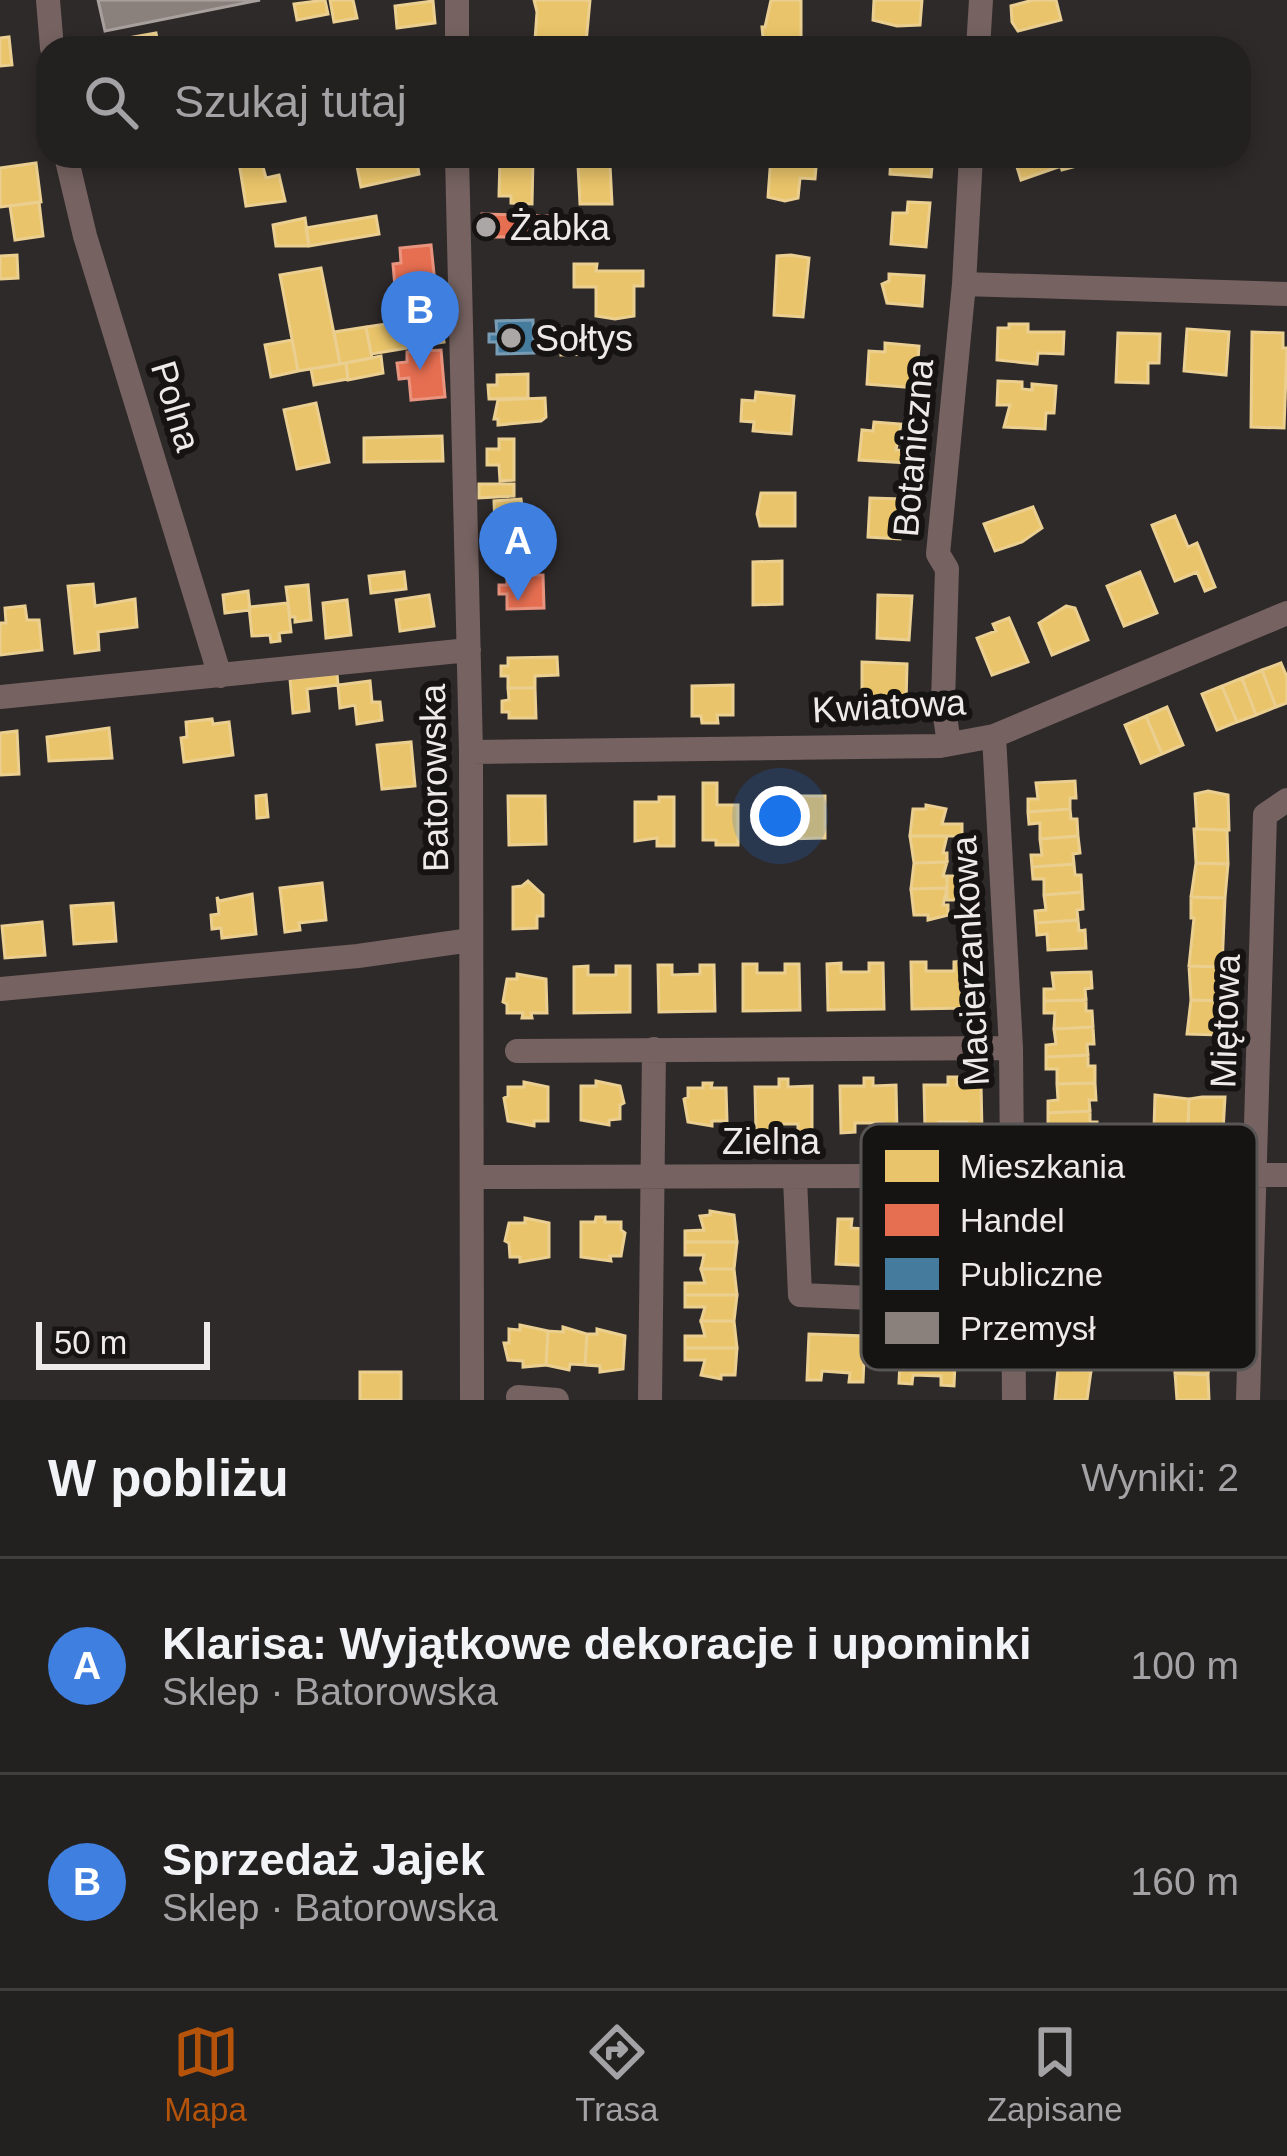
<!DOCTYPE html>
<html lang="pl">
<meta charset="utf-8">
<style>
body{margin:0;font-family:Arial,sans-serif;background:#2f2d2d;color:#f1f3f6}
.scale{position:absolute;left:36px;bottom:30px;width:174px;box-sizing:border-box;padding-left:12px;border:6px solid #efeaea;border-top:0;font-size:33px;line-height:42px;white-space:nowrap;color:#efeaea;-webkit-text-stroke:9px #161313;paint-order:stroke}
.you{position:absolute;left:780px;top:816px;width:42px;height:42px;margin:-30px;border:9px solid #fff;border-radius:50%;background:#1a73e8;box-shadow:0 0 0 18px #1a73e833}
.badge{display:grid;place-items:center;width:78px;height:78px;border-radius:50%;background:#b45309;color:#fff;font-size:39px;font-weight:700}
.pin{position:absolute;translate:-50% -99px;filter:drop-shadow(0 3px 6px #0008)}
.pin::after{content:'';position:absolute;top:63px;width:42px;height:36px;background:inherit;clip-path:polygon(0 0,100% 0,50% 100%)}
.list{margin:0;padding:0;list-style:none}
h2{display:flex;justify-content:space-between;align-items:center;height:156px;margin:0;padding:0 48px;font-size:51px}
h2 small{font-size:39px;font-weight:400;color:#a3a3a5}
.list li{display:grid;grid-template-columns:78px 1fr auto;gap:36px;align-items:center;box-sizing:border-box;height:216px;padding:0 48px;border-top:3px solid #403e3e}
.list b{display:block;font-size:45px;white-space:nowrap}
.list p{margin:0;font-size:39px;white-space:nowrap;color:#a3a3a5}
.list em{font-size:39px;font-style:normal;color:#a3a3a5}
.icon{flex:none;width:66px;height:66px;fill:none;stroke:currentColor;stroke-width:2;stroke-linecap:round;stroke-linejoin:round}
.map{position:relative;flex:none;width:1287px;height:1400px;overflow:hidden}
.search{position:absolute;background:#232020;box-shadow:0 6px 18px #0003;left:36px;right:36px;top:36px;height:132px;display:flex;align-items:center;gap:30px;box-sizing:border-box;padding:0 42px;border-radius:36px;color:#a3a3a5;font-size:45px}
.sheet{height:588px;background:#232020}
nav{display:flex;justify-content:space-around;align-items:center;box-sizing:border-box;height:168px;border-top:3px solid #403e3e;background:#232020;font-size:33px;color:#a3a3a5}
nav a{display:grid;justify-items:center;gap:6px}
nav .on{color:#b45309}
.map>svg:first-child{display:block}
</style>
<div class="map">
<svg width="1287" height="1400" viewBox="0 0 1287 1400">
<rect width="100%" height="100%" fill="#2f2a2a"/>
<path fill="#e9c46a" stroke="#ebcf90" stroke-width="3" d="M 325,0 L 328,14 L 297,20 L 294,4 Z
M 330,0 L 353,0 L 357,18 L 334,22 Z
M 590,0 L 586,43 L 535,40 L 537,12 L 534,0 Z
M 771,0 L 801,0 L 801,48 L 764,48 L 762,27 L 765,27 Z
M 874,0 L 922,0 L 920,25 L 897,26 L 873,20 Z
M 1033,0 L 1056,0 L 1061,20 L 1018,31 L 1012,22 L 1011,6 Z
M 433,1 L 435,23 L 397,28 L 395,6 Z
M 156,33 L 159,48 L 130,48 L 128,38 Z
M 9,37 L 12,65 L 0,66 L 0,38 Z
M 238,156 L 260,156 L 266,178 L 279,175 L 285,201 L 246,206 Z
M 351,156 L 416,156 L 419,174 L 361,187 L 356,161 L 352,161 Z
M 771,156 L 817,156 L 815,179 L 800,178 L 798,198 L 785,201 L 768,197 Z
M 891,156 L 933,156 L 931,177 L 890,174 Z
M 1031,156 L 1075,156 L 1077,166 L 1062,170 L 1061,166 L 1021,180 L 1017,167 L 1033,163 Z
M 500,157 L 533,158 L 532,204 L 511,203 L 511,196 L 499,196 Z
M 36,163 L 41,202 L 0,207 L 0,168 Z
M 578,165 L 610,165 L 612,204 L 580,204 Z
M 39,202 L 43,236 L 15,240 L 10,206 Z
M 908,202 L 930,203 L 926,247 L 891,244 L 893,213 L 907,213 Z
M 376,216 L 379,234 L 309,246 L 306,228 Z
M 305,218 L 309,246 L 276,246 L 273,225 Z
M 17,255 L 18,278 L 0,279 L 0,256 Z
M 791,255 L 809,258 L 803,317 L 774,315 L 777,256 Z
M 574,264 L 597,264 L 596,271 L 643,271 L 643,286 L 634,286 L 634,316 L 615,319 L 596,316 L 596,287 L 574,287 Z
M 321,268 L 340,364 L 298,371 L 280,275 Z
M 889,274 L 924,276 L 922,306 L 887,303 L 882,284 L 889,281 Z
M 440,316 L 444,342 L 371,354 L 366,327 Z
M 1009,324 L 1028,324 L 1028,332 L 1064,332 L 1063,354 L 1038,353 L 1037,364 L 997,360 L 998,328 L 1009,328 Z
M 366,327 L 372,358 L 340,364 L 334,332 Z
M 561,328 L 590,328 L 590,354 L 561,355 Z
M 1187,329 L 1229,332 L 1226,375 L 1184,371 Z
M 1252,332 L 1283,333 L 1283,348 L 1287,348 L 1284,428 L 1251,427 Z
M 1118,333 L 1160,334 L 1159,363 L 1148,363 L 1148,383 L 1116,382 Z
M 292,340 L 298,371 L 271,377 L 265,345 Z
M 885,343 L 919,346 L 916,388 L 867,384 L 869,351 L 885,352 Z
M 381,356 L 383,373 L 348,380 L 346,363 Z
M 346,363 L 348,379 L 314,385 L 311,369 Z
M 528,374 L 528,398 L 489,399 L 488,385 L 497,385 L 497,375 Z
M 998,381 L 1022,382 L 1022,389 L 1032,390 L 1032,384 L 1056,386 L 1054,413 L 1046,413 L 1045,429 L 1004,427 L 1010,405 L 997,405 Z
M 756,392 L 794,396 L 791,434 L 753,431 L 754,422 L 741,421 L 742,400 L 755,401 Z
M 545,398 L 546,417 L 541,421 L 498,425 L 498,419 L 494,419 L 498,400 Z
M 316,403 L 329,462 L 297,469 L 284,410 Z
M 874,422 L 901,424 L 896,450 L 908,451 L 907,463 L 859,460 L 862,430 L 873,431 Z
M 442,436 L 443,461 L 364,462 L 364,438 Z
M 499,439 L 514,439 L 514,480 L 500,481 L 499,465 L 487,465 L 487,449 L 499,449 Z
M 479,484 L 514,484 L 514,496 L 479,498 Z
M 761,493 L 795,493 L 795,526 L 760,526 L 757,514 Z
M 870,498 L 902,499 L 900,539 L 868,537 Z
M 521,499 L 522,507 L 529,507 L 529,516 L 522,516 L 523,524 L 495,525 L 494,501 Z
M 1033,507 L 1042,528 L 1022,542 L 995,551 L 984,524 Z
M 1175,516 L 1188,547 L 1197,543 L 1215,587 L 1205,591 L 1197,572 L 1175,581 L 1152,525 Z
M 782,561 L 782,604 L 753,605 L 753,562 Z
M 404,572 L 406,589 L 371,593 L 369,576 Z
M 1140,572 L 1157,613 L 1124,626 L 1107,586 Z
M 93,584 L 95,606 L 135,599 L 137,627 L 98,632 L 99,650 L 75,653 L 68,586 Z
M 308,585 L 311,620 L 295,622 L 295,617 L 290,617 L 286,587 Z
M 248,591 L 250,610 L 225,613 L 223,595 Z
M 429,595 L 434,626 L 400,631 L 396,600 Z
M 878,595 L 912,596 L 909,640 L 877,638 Z
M 347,600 L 351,635 L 326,638 L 323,603 Z
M 288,603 L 291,632 L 279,633 L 280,641 L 271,642 L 270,635 L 252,636 L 249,607 Z
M 25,606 L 27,620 L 39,620 L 42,650 L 0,655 L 0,623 L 6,623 L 5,608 Z
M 1066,606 L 1075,608 L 1088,640 L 1052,655 L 1039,623 Z
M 1009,618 L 1028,662 L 992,675 L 977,638 L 996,631 L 993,624 Z
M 557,657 L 558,675 L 535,676 L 535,688 L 508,688 L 508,676 L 501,676 L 501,666 L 508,666 L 508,658 Z
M 862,662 L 907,664 L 906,703 L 890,703 L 891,709 L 880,709 L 880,703 L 886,701 L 862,701 Z
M 1281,663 L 1287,677 L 1287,703 L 1276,707 L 1262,670 Z
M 1262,670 L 1276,707 L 1256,715 L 1242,678 Z
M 337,674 L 338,685 L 307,689 L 309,711 L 293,713 L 290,679 Z
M 1242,678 L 1256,715 L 1237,722 L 1222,686 Z
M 370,681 L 372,702 L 380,702 L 382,720 L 357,724 L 355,705 L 340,708 L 338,685 Z
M 733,685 L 733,715 L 717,715 L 718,723 L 702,723 L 701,716 L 692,716 L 692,686 Z
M 1222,686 L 1237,722 L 1217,730 L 1202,694 Z
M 508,688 L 535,688 L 536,718 L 509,718 L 509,712 L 502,712 L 502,701 L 509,700 Z
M 1167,707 L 1183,745 L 1162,754 L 1146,716 Z
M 1146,716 L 1162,754 L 1141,763 L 1125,725 Z
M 212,719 L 213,724 L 229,722 L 233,755 L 184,762 L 181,738 L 187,737 L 186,722 Z
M 109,728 L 112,758 L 49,761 L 47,737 Z
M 17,731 L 19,774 L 0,775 L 0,733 Z
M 411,742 L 415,786 L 382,789 L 377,745 Z
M 1075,781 L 1076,798 L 1070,798 L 1070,809 L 1028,812 L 1028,799 L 1038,799 L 1036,783 Z
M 703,783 L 717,783 L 717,805 L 738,805 L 738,845 L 716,845 L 716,840 L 703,840 Z
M 1208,791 L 1228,795 L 1229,830 L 1197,829 L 1195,794 Z
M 266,795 L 268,817 L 257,818 L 256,796 Z
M 508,796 L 545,796 L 546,844 L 509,845 Z
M 782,796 L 825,796 L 825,838 L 782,839 Z
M 659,797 L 674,797 L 674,846 L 657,846 L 657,838 L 635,841 L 635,802 L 659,802 Z
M 926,805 L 946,809 L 942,824 L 962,824 L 962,836 L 910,836 L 913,809 L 926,809 Z
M 1070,809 L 1071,819 L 1077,819 L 1078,836 L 1040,839 L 1040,823 L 1029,824 L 1028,812 Z
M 1194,829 L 1227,830 L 1228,864 L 1196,863 Z
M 910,836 L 947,836 L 943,853 L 947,853 L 947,862 L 914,863 Z
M 1078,836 L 1080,853 L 1073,854 L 1074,864 L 1032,867 L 1031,855 L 1042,855 L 1040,839 Z
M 947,862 L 943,876 L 947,876 L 947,888 L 911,889 L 914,863 Z
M 1196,863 L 1228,864 L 1225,898 L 1191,897 Z
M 1074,864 L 1075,875 L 1081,875 L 1082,892 L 1044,895 L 1044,879 L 1033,879 L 1032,867 Z
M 947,876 L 963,876 L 963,900 L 947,900 Z
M 528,881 L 543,895 L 543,916 L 537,916 L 537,928 L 513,929 L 513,887 L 522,886 Z
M 322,883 L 326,920 L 299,923 L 300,930 L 285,932 L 280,888 Z
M 947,888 L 943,905 L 948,905 L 948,915 L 928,920 L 928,915 L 914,915 L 911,889 Z
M 1082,892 L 1083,909 L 1077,910 L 1078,920 L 1036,923 L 1035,911 L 1046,910 L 1044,895 Z
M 252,894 L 256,934 L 222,938 L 221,928 L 212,929 L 211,915 L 219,914 L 217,897 L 219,901 Z
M 1191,897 L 1225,898 L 1222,967 L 1189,966 L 1194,918 L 1191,918 Z
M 113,903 L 116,941 L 74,944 L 71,906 Z
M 1078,920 L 1079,931 L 1085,930 L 1086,948 L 1048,950 L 1047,934 L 1037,935 L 1036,923 Z
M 42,922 L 45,955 L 5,958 L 2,926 Z
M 968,961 L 968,1008 L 912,1009 L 911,962 L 926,962 L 926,971 L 954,971 L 954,962 Z
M 841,963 L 841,972 L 869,972 L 869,963 L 883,963 L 884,1009 L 828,1010 L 827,964 Z
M 743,964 L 757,964 L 757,973 L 785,973 L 785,964 L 799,964 L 800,1010 L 743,1011 Z
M 658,965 L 672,965 L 672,975 L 700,974 L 700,965 L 714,965 L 715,1011 L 659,1012 Z
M 588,966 L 588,975 L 616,975 L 616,966 L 630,966 L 630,1012 L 574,1013 L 574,967 Z
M 1189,966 L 1222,967 L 1223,1001 L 1191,1000 Z
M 1091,972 L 1092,988 L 1085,989 L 1086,1000 L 1044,1001 L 1044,989 L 1054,989 L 1052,973 Z
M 517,974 L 546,979 L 547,1013 L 531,1013 L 532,1018 L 522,1018 L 523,1013 L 507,1013 L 507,1004 L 503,1002 L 507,979 L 517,979 Z
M 1086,1000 L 1086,1011 L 1092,1011 L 1093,1027 L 1054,1029 L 1055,1013 L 1044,1013 L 1044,1001 Z
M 1191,1000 L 1223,1001 L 1220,1035 L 1187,1034 Z
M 1093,1027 L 1094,1044 L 1087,1044 L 1088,1055 L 1046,1057 L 1046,1045 L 1056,1044 L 1054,1029 Z
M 1088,1055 L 1088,1066 L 1095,1066 L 1095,1083 L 1057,1084 L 1057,1069 L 1046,1069 L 1046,1057 Z
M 948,1077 L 957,1077 L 957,1085 L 981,1084 L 982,1131 L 967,1131 L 967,1122 L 939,1122 L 940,1131 L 925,1131 L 924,1085 L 948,1085 Z
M 864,1078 L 873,1078 L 873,1086 L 896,1085 L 897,1132 L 883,1132 L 883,1123 L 855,1123 L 855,1132 L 841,1133 L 840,1086 L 864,1086 Z
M 779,1079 L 788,1079 L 788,1087 L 812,1086 L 812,1133 L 798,1133 L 798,1124 L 770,1124 L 770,1133 L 756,1133 L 755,1087 L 779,1087 Z
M 596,1081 L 620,1086 L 624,1103 L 620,1105 L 620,1119 L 609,1120 L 609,1125 L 581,1120 L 581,1086 L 596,1086 Z
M 524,1082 L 548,1087 L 548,1121 L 534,1121 L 534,1126 L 508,1121 L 504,1098 L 508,1096 L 508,1087 L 524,1087 Z
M 703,1083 L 712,1083 L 711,1088 L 726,1088 L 727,1121 L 712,1121 L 712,1126 L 688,1122 L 684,1099 L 688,1097 L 688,1088 L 703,1088 Z
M 1095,1083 L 1096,1100 L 1089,1100 L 1090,1111 L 1048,1113 L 1048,1101 L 1058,1100 L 1057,1084 Z
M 1155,1095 L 1189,1099 L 1188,1132 L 1154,1129 Z
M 1202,1097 L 1225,1097 L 1223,1131 L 1188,1132 L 1189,1099 Z
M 1090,1111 L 1090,1122 L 1097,1122 L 1097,1139 L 1058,1140 L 1059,1124 L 1048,1125 L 1048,1113 Z
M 710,1211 L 734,1215 L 737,1242 L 685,1242 L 685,1231 L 704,1230 L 700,1216 L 710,1215 Z
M 596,1217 L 605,1217 L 605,1222 L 621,1222 L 621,1230 L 625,1233 L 621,1256 L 610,1256 L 611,1261 L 581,1257 L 581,1222 L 595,1222 Z
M 525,1218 L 549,1223 L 549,1257 L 520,1262 L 520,1257 L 510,1257 L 509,1243 L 505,1241 L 509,1223 L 525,1223 Z
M 838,1219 L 852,1219 L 851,1228 L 880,1230 L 880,1221 L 894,1221 L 892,1267 L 836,1264 Z
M 685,1242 L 737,1242 L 734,1269 L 701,1269 L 704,1255 L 685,1255 Z
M 701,1269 L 734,1269 L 737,1295 L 685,1295 L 685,1283 L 705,1283 Z
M 685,1295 L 737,1295 L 734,1321 L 701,1321 L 705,1307 L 685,1307 Z
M 701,1321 L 734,1321 L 737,1348 L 685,1348 L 685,1336 L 705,1336 Z
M 520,1325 L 548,1331 L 546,1365 L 523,1367 L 523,1361 L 508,1360 L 504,1343 L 509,1343 L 509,1329 L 520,1330 Z
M 563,1327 L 587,1334 L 585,1365 L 570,1364 L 569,1370 L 546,1365 L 548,1331 L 563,1332 Z
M 597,1329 L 625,1336 L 623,1369 L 600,1372 L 600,1366 L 585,1365 L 587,1334 L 597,1334 Z
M 809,1334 L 865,1336 L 863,1382 L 849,1382 L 850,1373 L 822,1371 L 821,1380 L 807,1380 Z
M 1057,1335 L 1089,1336 L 1091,1371 L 1058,1369 Z
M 901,1338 L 956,1340 L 954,1386 L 941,1385 L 941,1376 L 913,1375 L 912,1384 L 899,1383 Z
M 1179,1340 L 1211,1341 L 1208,1375 L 1175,1373 Z
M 685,1348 L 737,1348 L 735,1375 L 721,1375 L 721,1379 L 701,1375 L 705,1360 L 685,1360 Z
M 1058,1369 L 1091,1371 L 1087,1400 L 1055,1400 Z
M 360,1372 L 401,1372 L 401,1400 L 360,1400 Z
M 1175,1373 L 1208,1375 L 1209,1400 L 1177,1400 Z"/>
<path fill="#e76f51" stroke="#e9947f" stroke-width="3" d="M 482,214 L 554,216 L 553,237 L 481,237 Z
M 431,245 L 436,293 L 405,297 L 404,286 L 395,287 L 393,264 L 401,263 L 400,248 Z
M 441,350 L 445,397 L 411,400 L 409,378 L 399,379 L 397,363 L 407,362 L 407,352 Z
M 516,567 L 529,567 L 530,575 L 543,575 L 544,608 L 507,609 L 507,594 L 499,594 L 499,585 L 507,585 L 507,575 L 516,575 Z"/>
<path fill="#457b9d" stroke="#789cb4" stroke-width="3" d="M 533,320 L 534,353 L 497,354 L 497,342 L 489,342 L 489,334 L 497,334 L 496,321 Z"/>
<path fill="#8a817c" stroke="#a8a09d" stroke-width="3" d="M 98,0 L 260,0 L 105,31 Z"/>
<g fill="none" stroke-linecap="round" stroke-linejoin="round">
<path stroke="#766361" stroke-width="24" d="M 48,0 L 52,48
M 457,0 L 457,48
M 978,48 L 981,0
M 66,156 L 85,236 L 220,676
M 457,156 L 471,752 L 472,1400
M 964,284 L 1287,294
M 0,697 L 469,650
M 994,736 L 1011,1048 L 1014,1400
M 949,744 L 943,702 L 947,569 L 938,554 L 964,284 L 971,156
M 471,752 L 940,746 L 994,736 L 1287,613
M 0,989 L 358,956 L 471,940
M 517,1051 L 1011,1048
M 472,1177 L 1287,1175
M 795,1178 L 800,1295 L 1014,1304
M 518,1397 L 557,1400
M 650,1400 L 654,1049
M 1248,1400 L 1265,815 L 1287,800"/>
</g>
<g fill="#aca7a7" stroke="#161313" stroke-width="4.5">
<circle cx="486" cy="227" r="12"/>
<circle cx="511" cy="338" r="12"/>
</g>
<g text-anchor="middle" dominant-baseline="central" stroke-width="12" stroke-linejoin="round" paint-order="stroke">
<g font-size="36" fill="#efeaea" stroke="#161313" text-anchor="start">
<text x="510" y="227">Żabka</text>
<text x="535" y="338">Sołtys</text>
</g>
<g font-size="36" fill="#efeaea" stroke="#161313">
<text transform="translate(176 406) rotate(73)">Polna</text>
<text transform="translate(913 448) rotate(-85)">Botaniczna</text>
<text transform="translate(889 706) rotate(-3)">Kwiatowa</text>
<text transform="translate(434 778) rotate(-91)">Batorowska</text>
<text transform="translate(970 961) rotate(-93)">Macierzankowa</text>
<text transform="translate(1225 1021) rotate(-88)">Miętowa</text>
<text x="771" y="1141">Zielna</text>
</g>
</g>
<rect x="861" y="1124" width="396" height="246" rx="18" fill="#161313" stroke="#575454" stroke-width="3"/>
<rect x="885" y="1150" width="54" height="32" fill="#e9c46a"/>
<rect x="885" y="1204" width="54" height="32" fill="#e76f51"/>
<rect x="885" y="1258" width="54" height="32" fill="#457b9d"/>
<rect x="885" y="1312" width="54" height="32" fill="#8a817c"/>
<g font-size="33" fill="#efeaea">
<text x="960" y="1178">Mieszkania</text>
<text x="960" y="1232">Handel</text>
<text x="960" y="1286">Publiczne</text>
<text x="960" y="1340">Przemysł</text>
</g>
</svg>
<div class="scale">50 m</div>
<div class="you"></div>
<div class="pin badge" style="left:518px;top:601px;background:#3f7fe0">A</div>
<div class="pin badge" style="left:420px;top:370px;background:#3f7fe0">B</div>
<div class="search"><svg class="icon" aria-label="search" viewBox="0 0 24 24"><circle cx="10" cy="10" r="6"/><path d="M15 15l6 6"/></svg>Szukaj tutaj</div>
</div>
<section class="sheet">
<h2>W pobliżu<small>Wyniki: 2</small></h2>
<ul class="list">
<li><span class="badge" style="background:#3f7fe0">A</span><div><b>Klarisa: Wyjątkowe dekoracje i upominki</b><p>Sklep · Batorowska</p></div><em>100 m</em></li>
<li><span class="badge" style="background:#3f7fe0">B</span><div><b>Sprzedaż Jajek</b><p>Sklep · Batorowska</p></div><em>160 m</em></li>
</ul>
</section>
<nav>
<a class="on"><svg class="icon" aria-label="map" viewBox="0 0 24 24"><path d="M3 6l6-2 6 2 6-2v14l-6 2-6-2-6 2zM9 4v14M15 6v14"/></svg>Mapa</a>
<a><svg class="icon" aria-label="directions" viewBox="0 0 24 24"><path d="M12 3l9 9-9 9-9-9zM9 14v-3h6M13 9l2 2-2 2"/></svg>Trasa</a>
<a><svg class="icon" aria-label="saved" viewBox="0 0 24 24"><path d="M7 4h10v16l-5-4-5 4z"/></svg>Zapisane</a>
</nav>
